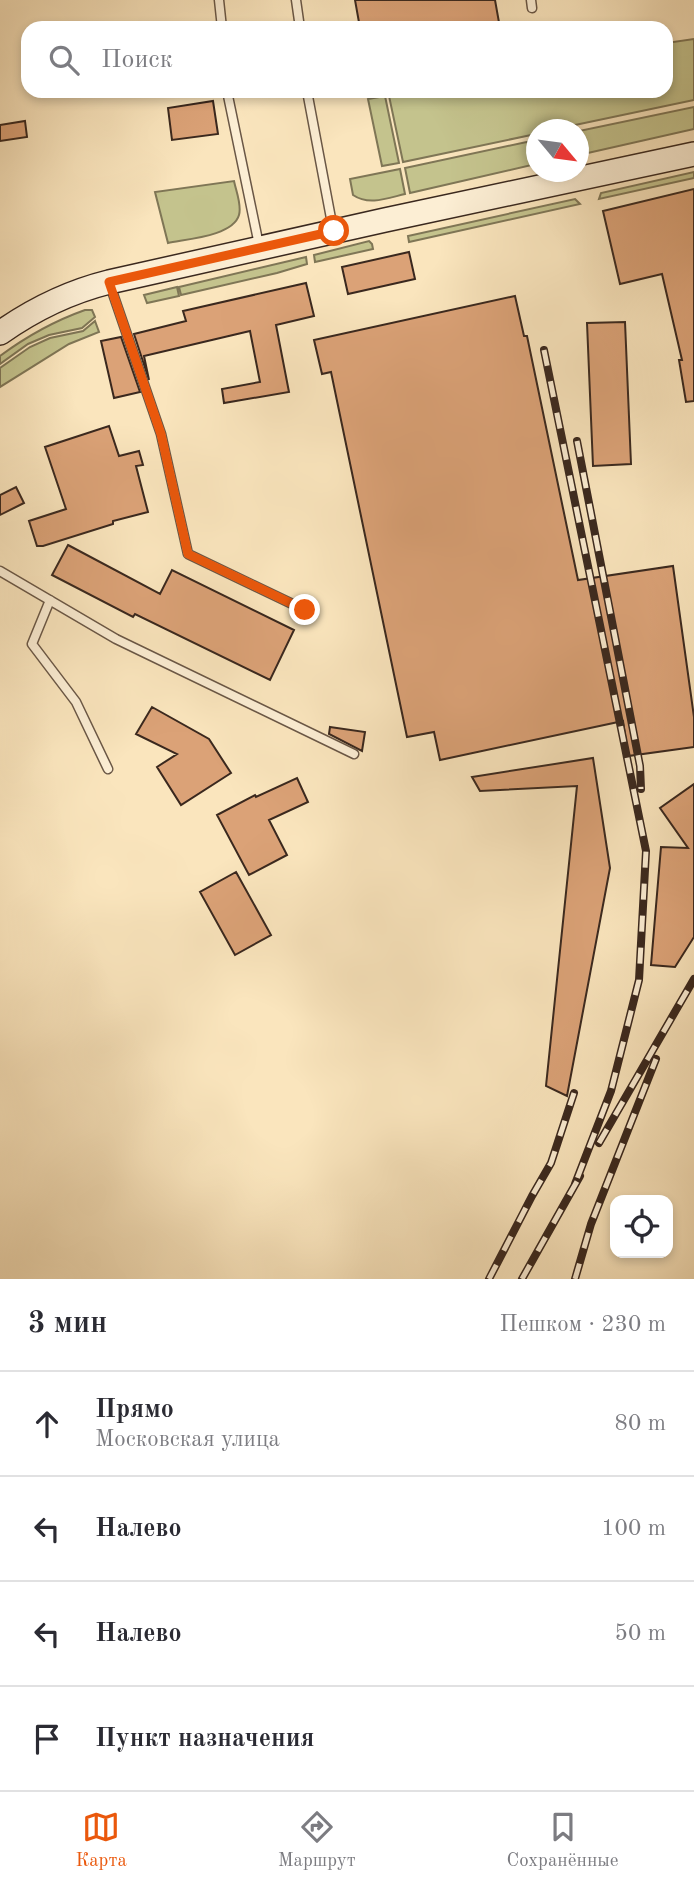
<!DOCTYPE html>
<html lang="ru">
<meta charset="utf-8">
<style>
body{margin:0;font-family:"Old Standard TT",serif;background:#f7f7f7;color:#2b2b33}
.controls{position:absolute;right:21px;bottom:21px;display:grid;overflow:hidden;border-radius:14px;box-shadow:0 4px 10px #0003}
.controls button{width:63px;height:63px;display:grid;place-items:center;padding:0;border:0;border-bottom:2px solid #e1e1e2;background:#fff;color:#2b2b33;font:35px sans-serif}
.compass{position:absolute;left:526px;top:119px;width:63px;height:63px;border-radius:50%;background:#fff;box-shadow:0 4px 10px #0003;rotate:119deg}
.stop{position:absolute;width:21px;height:21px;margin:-16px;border:5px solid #ea580c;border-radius:50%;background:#fff}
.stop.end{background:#ea580c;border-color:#fff;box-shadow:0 2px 7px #0008}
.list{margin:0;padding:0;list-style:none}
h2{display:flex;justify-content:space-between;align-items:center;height:91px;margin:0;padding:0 28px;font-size:30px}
h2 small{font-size:23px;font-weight:400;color:#7c7c81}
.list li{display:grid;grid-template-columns:46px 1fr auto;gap:21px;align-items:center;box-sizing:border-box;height:105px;padding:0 28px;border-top:2px solid #e1e1e2}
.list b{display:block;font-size:26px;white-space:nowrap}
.list p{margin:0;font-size:23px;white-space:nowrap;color:#7c7c81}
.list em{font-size:23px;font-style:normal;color:#7c7c81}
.icon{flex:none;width:38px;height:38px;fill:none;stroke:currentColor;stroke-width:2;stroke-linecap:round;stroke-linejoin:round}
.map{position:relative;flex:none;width:694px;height:1279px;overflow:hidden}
.search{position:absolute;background:#fff;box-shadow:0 4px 10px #0003;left:21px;right:21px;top:21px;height:77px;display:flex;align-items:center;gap:18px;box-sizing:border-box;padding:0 24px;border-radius:21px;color:#7c7c81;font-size:26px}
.sheet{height:511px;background:#fff}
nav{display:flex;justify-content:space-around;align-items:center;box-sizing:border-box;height:98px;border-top:2px solid #e1e1e2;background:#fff;font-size:19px;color:#7c7c81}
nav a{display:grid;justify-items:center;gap:4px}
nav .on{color:#ea580c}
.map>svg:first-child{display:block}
</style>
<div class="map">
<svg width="694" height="1279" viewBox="0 0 694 1279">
<rect width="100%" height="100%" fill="#fae5bd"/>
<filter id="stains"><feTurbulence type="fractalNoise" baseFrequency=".00286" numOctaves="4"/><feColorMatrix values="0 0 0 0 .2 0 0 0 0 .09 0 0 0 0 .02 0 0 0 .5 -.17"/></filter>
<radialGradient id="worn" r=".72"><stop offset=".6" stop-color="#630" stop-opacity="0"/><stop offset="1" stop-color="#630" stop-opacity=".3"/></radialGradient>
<path fill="#c4c38d" stroke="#7f7656" stroke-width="2" d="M 694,39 L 694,100 L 556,129 L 536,130 L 536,134 L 403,162 L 389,96 L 397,94 L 397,91 L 666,91 L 666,43 Z
M 385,96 L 399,163 L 382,166 L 368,99 Z
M 694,107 L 694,129 L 579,155 L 579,131 Z
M 536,140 L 536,164 L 410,193 L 405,168 Z
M 400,169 L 405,194 C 388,198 369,206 353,195 L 350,179 Z
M 694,172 L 694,178 L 599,199 L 601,193 Z
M 234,181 C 236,191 242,205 239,215 C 233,236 187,239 168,243 L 155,192 Z
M 575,199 L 580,204 L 409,242 L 408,236 Z
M 369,241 L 372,244 L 373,249 L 315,262 L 314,255 Z
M 306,257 L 307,264 L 277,273 L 181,295 L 179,287 Z
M 177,287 L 179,296 L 147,303 L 144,295 Z
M 85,310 L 92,310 L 95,317 L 82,328 L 49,335 L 28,344 L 0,364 L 0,356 C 27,336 54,321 85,310 Z
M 95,321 L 99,332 L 69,344 L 0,387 L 0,368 L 30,347 L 50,338 L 83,331 Z"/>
<path fill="#dba277" stroke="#3a281e" stroke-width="2" d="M 355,0 L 495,0 L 500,28 L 360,28 Z
M 213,101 L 218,134 L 172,140 L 168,108 Z
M 25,121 L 27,137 L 0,141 L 0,125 Z
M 694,189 L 694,401 L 686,402 L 679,360 L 682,360 L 662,274 L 620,284 L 603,211 Z
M 409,252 L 415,279 L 348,294 L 342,267 Z
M 306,283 L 314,316 L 276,325 L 289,392 L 224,403 L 222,389 L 260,382 L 250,331 L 144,356 L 149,380 L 134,334 L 186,321 L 183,311 Z
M 515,296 L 524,336 L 527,336 L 578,580 L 673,566 L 694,717 L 694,747 L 628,756 L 623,721 L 440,760 L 434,732 L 407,737 L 331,372 L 322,374 L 314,340 Z
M 625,322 L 631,464 L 593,466 L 587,323 Z
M 121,337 L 140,392 L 114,398 L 101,341 Z
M 109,426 L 119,456 L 139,451 L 143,465 L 136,466 L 148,512 L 113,521 L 113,524 L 43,546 L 37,546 L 29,521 L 66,509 L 45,447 Z
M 16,487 L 24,503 L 0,515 L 0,495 Z
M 68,545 L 160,594 L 172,570 L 294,630 L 270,680 L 135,614 L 133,617 L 52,575 Z
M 152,707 L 209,739 L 231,773 L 181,805 L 157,767 L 177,754 L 136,734 Z
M 330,727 L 365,732 L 362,751 L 329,734 Z
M 593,758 L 610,868 L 567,1096 L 546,1086 L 577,786 L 480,791 L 472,777 Z
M 297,778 L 308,802 L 269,820 L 287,855 L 249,875 L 217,815 L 255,795 L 256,797 Z
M 694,784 L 694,937 L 675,967 L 651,965 L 661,847 L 688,848 L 660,808 Z
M 236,872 L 271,935 L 235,955 L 200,892 Z"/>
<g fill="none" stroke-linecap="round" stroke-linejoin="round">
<g stroke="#6a5746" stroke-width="11">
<path id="service" d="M 219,0 L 222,28
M 296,0 L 300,28
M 531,0 L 532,8
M 227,91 L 259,245
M 307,91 L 333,229
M 110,285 L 161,434 L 188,554 L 305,610
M 0,571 L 116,639 L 354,754
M 50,600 L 32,644 L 76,702 L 108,769"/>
</g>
<g stroke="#3a281e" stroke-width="26">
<path id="secondary" d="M 0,333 C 34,309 69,292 109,282 L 385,220 L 694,154"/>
</g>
<use href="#service" stroke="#fceed4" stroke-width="8"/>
<use href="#secondary" stroke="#fceed4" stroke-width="23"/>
<g stroke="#3a281e" stroke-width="8">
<path id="rail" d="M 544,350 L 646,851 L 639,980 L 611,1091 L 575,1184
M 577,441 L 640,766 L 641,789
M 599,1143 L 694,979
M 489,1279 L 532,1196 L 551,1163 L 574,1093
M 522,1279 L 580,1176
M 575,1279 L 591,1224 L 656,1059"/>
</g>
<use href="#rail" stroke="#fceed4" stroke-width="5" stroke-dasharray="16" stroke-linecap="butt"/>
</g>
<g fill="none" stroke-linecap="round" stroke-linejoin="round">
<path stroke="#ea580c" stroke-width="9" d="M 305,610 L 188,554 L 161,434 L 109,282 L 334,231"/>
</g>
<rect width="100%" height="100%" filter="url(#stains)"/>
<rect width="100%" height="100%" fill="url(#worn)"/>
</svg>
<div class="controls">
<button><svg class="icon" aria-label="locate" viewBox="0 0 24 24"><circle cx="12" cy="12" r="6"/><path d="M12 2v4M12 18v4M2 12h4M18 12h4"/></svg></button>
</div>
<svg class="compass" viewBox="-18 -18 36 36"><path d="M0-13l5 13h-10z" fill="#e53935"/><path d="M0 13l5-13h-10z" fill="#7c7c81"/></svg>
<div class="stop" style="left:334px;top:231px"></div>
<div class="stop end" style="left:305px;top:610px"></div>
<div class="search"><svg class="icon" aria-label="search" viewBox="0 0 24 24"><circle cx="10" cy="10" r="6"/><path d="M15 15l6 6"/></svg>Поиск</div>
</div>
<section class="sheet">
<h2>3 мин<small>Пешком · 230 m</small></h2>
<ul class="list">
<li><svg class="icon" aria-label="ahead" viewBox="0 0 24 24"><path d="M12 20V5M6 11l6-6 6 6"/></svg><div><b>Прямо</b><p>Московская улица</p></div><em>80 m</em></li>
<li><svg class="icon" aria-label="left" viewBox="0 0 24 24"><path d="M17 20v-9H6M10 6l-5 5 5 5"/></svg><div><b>Налево</b></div><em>100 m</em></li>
<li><svg class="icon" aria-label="left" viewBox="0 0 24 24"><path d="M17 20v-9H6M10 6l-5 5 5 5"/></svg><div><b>Налево</b></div><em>50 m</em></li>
<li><svg class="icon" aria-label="arrive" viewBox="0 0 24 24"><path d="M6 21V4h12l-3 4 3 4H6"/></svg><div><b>Пункт назначения</b></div></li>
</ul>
</section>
<nav>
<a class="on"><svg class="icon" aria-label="map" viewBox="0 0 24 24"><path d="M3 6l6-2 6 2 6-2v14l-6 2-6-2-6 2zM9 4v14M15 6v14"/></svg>Карта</a>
<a><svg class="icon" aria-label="directions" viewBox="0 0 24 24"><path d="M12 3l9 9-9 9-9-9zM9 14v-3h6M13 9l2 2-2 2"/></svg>Маршрут</a>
<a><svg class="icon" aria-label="saved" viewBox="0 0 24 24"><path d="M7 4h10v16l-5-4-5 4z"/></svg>Сохранённые</a>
</nav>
